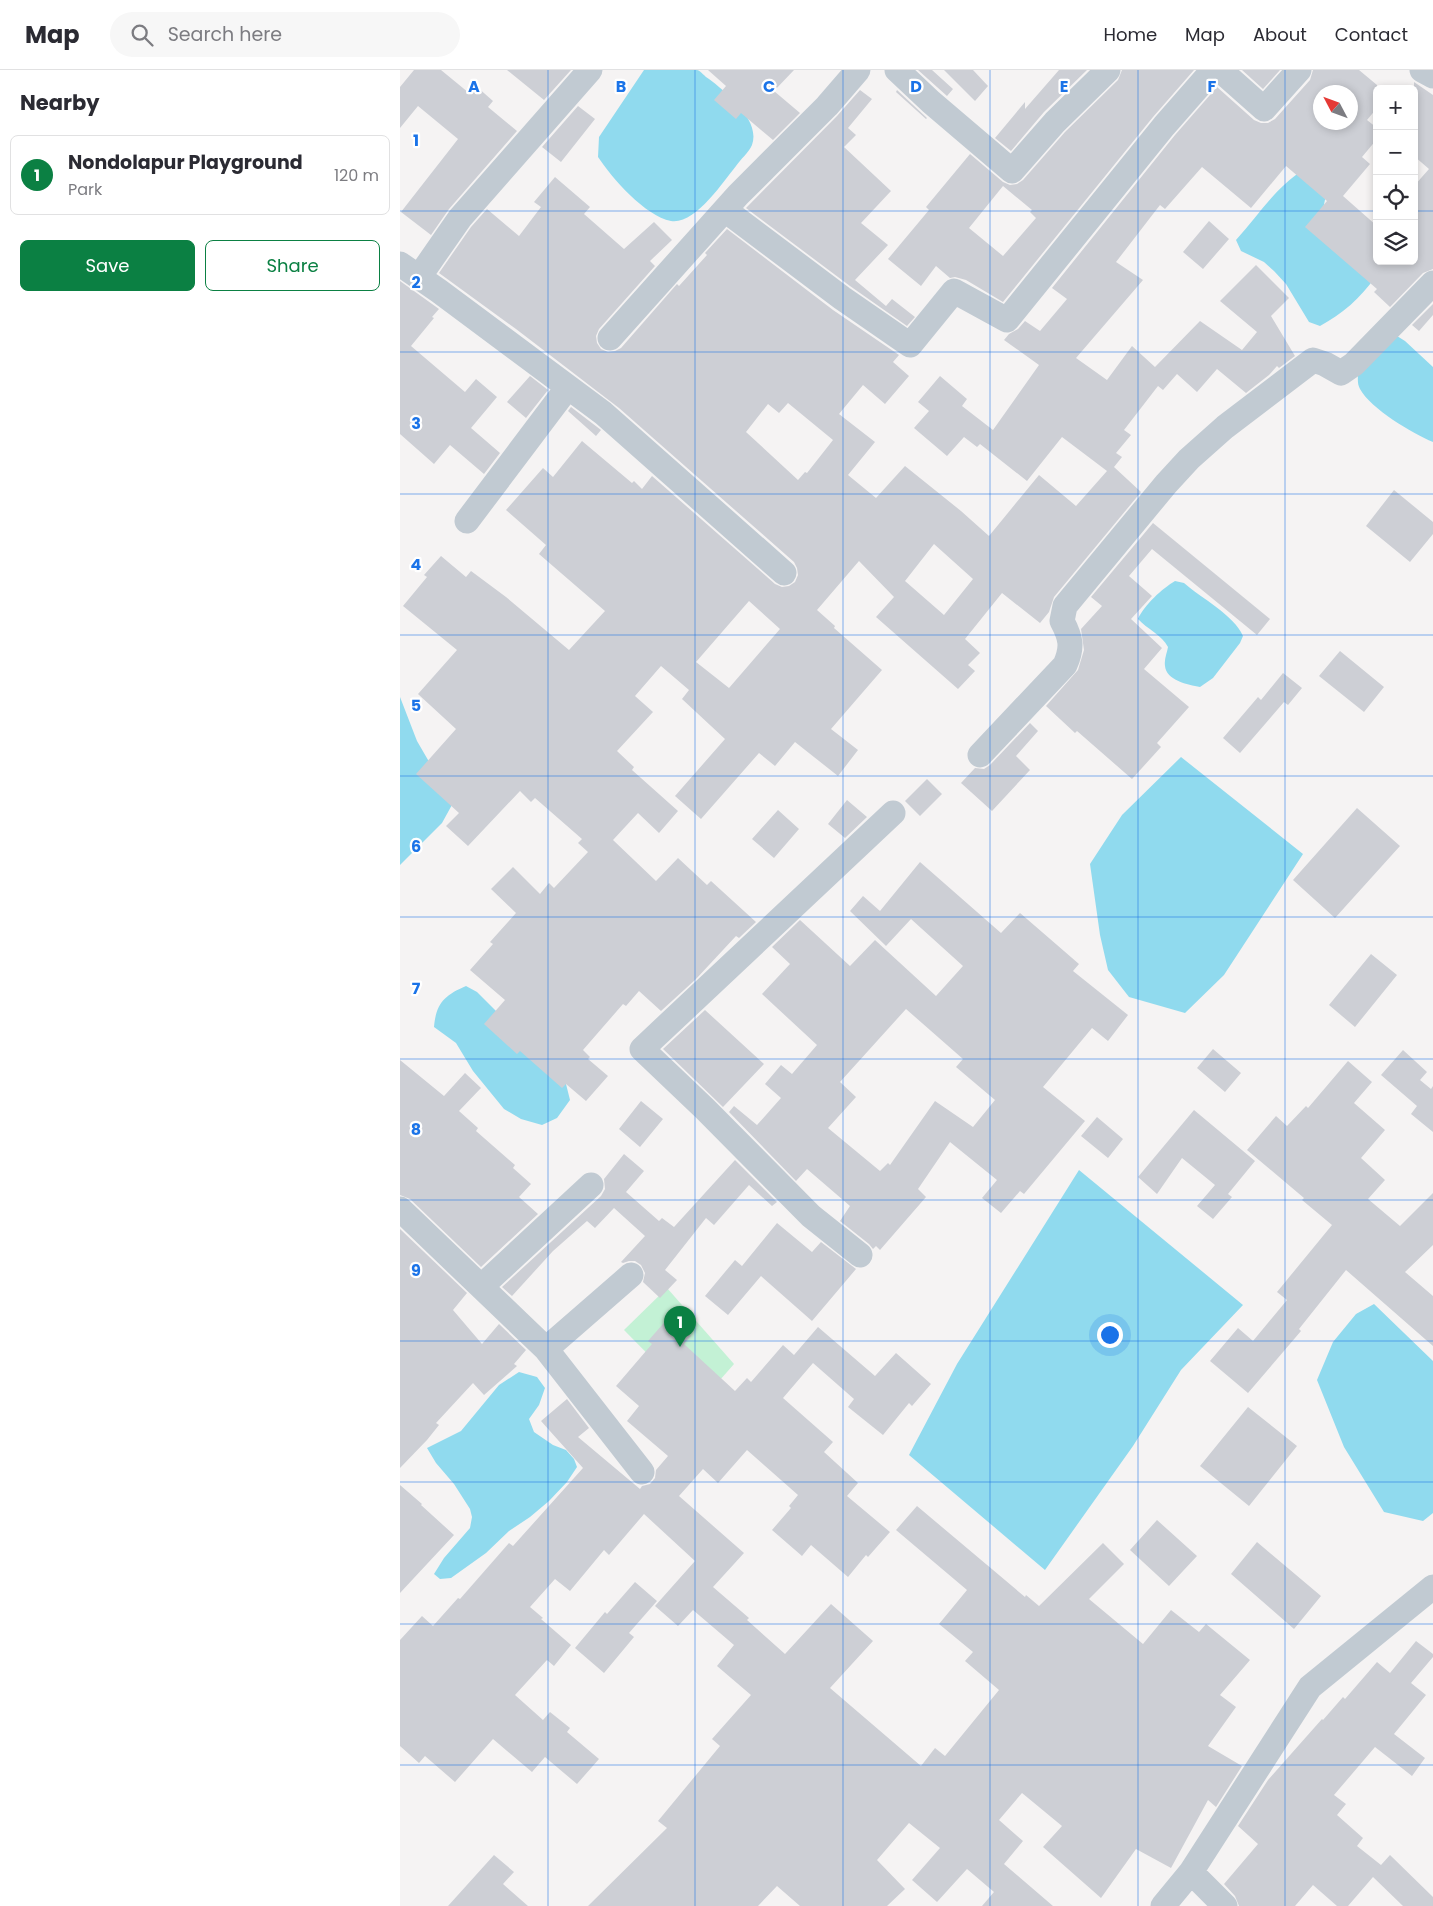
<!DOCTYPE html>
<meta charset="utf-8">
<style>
body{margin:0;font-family:Poppins,sans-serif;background:#f7f7f7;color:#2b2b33}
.controls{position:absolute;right:15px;top:15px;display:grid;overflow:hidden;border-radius:8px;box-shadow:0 2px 8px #0003}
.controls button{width:45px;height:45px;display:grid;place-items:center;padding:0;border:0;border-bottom:1px solid #e1e1e2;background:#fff;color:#2b2b33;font:25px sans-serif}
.compass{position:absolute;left:913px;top:15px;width:45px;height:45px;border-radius:50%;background:#fff;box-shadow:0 2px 8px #0003;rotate:311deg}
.you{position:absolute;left:709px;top:1264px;width:18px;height:18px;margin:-12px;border:4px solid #fff;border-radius:50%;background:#1a73e8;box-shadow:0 0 0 8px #1a73e833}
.badge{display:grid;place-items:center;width:32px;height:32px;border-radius:50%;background:#0b8043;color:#fff;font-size:16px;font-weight:700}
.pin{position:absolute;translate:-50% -41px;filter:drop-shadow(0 1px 2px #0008)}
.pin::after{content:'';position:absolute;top:26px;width:18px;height:15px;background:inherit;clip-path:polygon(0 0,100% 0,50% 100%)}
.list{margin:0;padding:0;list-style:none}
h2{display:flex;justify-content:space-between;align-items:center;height:65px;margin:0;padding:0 20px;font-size:21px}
h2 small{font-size:16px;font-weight:400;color:#7c7c81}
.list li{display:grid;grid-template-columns:32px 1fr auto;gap:15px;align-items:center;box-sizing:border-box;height:80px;margin:0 10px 10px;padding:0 10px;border:1px solid #e1e1e2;border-radius:8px}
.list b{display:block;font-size:19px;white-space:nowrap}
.list p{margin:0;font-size:16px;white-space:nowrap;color:#7c7c81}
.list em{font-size:16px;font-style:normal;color:#7c7c81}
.actions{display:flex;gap:10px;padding:15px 20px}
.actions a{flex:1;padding:11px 0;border:1px solid #0b8043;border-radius:8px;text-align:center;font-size:18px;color:#0b8043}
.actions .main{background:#0b8043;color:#fff}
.icon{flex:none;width:28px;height:28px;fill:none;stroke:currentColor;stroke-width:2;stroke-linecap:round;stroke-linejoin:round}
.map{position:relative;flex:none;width:1033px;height:1836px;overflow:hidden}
header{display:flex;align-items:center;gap:30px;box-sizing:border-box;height:70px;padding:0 25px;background:#fff;border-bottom:1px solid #e1e1e2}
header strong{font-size:24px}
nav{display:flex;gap:28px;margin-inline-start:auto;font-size:18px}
.search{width:350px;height:45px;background:#f7f7f7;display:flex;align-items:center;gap:12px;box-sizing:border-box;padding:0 18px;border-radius:28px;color:#7c7c81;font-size:19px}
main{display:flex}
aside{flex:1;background:#fff}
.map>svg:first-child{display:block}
</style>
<header>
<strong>Map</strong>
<div class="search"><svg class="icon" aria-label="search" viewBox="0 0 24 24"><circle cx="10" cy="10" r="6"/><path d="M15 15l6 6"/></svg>Search here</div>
<nav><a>Home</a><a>Map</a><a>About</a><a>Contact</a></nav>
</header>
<main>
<aside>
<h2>Nearby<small></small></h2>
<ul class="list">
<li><span class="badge">1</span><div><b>Nondolapur Playground</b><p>Park</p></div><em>120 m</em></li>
</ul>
<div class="actions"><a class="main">Save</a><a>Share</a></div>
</aside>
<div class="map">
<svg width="1033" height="1836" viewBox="0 0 1033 1836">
<rect width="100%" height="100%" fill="#f5f3f3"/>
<path fill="#c3f1d5" d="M 267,1218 L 334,1294 L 298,1335 L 224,1260 Z"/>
<path fill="#90daee" d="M 244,0 C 254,0 289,0 297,0 C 301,1 305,7 309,9 C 326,22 361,50 352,75 C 349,82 340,90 336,96 C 323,112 295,155 271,151 C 245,146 212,108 198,87 L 199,67 Z
M 903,100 L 926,125 L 923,139 L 975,207 C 961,228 942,244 920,256 L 909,252 L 886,214 L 874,201 L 864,192 L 841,181 L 836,170 C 859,145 874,119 903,100 Z
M 997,266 L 1005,271 L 1033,297 L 1033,372 C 1012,363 971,339 960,319 C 957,314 958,308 958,303 Z
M 775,511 L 784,513 C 801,528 834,545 843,566 L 840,573 L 813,608 L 800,617 C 788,615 766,610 765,596 C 764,589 767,583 768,577 C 762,565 747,559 738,549 C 744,535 763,518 775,511 Z
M 0,627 L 17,671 L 53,733 L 42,753 L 0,795 Z
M 781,687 L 903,784 L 824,905 L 785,943 L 729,927 L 708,900 L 700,865 L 690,794 L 722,745 Z
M 66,916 L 77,922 L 165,1010 L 170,1030 L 157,1048 L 142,1055 L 121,1049 L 104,1039 L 73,1001 L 56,973 L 34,957 C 36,933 45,925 66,916 Z
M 679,1100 L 843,1235 L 781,1300 L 733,1376 L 645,1500 L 509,1385 L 557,1294 Z
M 974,1234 L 1033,1291 L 1033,1443 L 1023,1451 L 984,1442 L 944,1377 L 917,1310 L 933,1272 L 956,1244 Z
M 119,1302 L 137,1307 L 145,1318 L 139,1335 L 129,1349 L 134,1362 L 153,1375 L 166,1380 L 174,1389 L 177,1397 L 167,1412 L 149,1431 L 130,1447 L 109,1461 L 86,1483 L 51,1508 L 40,1509 L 34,1504 L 44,1488 L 70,1458 L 72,1447 L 70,1439 L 54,1414 L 36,1393 L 27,1378 L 61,1361 L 99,1315 Z"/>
<path fill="#cdcfd5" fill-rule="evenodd" d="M 14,0 L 41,0 L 69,23 L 76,16 L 93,31 L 88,37 L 117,61 L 49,139 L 31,165 L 1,142 L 58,69 L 18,36 L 0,58 L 0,17 Z
M 107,0 L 171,0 L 144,30 Z
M 308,0 L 394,0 L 374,21 L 400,43 L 373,70 L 341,43 L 336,49 L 314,30 L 326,16 Z
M 518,0 L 532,0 L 553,19 L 547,26 Z
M 544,0 L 573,0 L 588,16 L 575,31 Z
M 659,0 L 687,0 L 644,42 L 611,81 L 595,68 L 625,32 L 625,39 Z
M 722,0 L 794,0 L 753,47 L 603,232 L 566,210 L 555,207 L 550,208 L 536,196 L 521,216 L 488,189 L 529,140 L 526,137 L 570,84 L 603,112 L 610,115 L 617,114 L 623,110 L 665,62 L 718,10 ZM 603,116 L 632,140 L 630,142 L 636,148 L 603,186 L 569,158 Z
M 842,0 L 880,0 L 863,19 Z
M 913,0 L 959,0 L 977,15 L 977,38 L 967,50 L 977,58 L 977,69 L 962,87 L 970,94 L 943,126 L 977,156 L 977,191 L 1014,191 L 1014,116 L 1029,99 L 1014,86 L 1014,12 L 1033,25 L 1033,199 L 1023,203 L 990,237 L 974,222 L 977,219 L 905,157 L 927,131 L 886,96 L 851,138 L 802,97 L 765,139 L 760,135 L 716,192 L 743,210 L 676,288 L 707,310 L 732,276 L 755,297 L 800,251 L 842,280 L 857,262 L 820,231 L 856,195 L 889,228 L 871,246 L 895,286 L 879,298 L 877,296 L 869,305 L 846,323 L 817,299 L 797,322 L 777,304 L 763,320 L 758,316 L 724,360 L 731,365 L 716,383 L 722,387 L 714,397 L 741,422 L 654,527 L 649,542 L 640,553 L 602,523 L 565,569 L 580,583 L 568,595 L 575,601 L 558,619 L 476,547 L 494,527 L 459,491 L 417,540 L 435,556 L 434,558 L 482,600 L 431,659 L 458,680 L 438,706 L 395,672 L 375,696 L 359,683 L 301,749 L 275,726 L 325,669 L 282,629 L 289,620 L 261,596 L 235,626 L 253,642 L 217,681 L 234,697 L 232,700 L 278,741 L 259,763 L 238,743 L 213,770 L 256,811 L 278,788 L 307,815 L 311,811 L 356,852 L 339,868 L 336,866 L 296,909 L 261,941 L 239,921 L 226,936 L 223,934 L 183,980 L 190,987 L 188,989 L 208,1006 L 186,1031 L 166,1014 L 162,1018 L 120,981 L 117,984 L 84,954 L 105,930 L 70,900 L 93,874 L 90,872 L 116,843 L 91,819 L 113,797 L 140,824 L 149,813 L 154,818 L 188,782 L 178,773 L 182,769 L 135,728 L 131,732 L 120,721 L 68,776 L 46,756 L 59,743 L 16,704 L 56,659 L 18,624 L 57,580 L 3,536 L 27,507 L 24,505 L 41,486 L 66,507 L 71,501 L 106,527 L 169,580 L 205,541 L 139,484 L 146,475 L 106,440 L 143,398 L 153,407 L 182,371 L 232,413 L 234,411 L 242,419 L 252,406 L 375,514 L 382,517 L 389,516 L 395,512 L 398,505 L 397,498 L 394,492 L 219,338 L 116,259 L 39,203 L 71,157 L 87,139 L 119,166 L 141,137 L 134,132 L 155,107 L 190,137 L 184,144 L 224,179 L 254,152 L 272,170 L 250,191 L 255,196 L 199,259 L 196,266 L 197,273 L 201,279 L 208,282 L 215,281 L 221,278 L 277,214 L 279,216 L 307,185 L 305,183 L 327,159 L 433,240 L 499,285 L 493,292 L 509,306 L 485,334 L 463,315 L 439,344 L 475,372 L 448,405 L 476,428 L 505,396 L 561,441 L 589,466 L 639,405 L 676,436 L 707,401 L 662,367 L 627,411 L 580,374 L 577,377 L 564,367 L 547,386 L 514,358 L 529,341 L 518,332 L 540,306 L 567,329 L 562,336 L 593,360 L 639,295 L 604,270 L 609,264 L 618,259 L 625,251 L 640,261 L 667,229 L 652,218 L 775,65 L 817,17 L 854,50 L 861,53 L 868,53 L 875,49 L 910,10 ZM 920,22 L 950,22 L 950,52 L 920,52 ZM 388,333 L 433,370 L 407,403 L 405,402 L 398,410 L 346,362 L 368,334 L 379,343 ZM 534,474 L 573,509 L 544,545 L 505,511 ZM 349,531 L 380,559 L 329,618 L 296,592 Z
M 460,20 L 472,29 L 448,58 L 456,65 L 444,77 L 491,121 L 461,153 L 488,175 L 455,210 L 486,236 L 492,229 L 515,247 L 507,256 L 450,216 L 346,138 L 437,46 Z
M 497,20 L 527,48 L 526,49 L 496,22 Z
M 178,36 L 195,49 L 161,92 L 142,77 Z
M 809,151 L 829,169 L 803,199 L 783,182 Z
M 0,211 L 39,239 L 32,247 L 34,248 L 11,276 L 65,322 L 76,309 L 97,327 L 71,358 L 100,383 L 84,404 L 50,375 L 34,394 L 0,364 Z
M 1033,234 L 1033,245 L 1019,261 L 1012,255 Z
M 130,306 L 148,320 L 126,348 L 107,332 Z
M 171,337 L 201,360 L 196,366 L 168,341 Z
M 994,420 L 1033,452 L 1033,464 L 1010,492 L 966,456 Z
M 753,453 L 870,549 L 857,565 L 752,479 L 729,506 L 752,526 L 731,549 L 762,578 L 744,599 L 789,637 L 757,673 L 761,677 L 732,709 L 677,661 L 675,663 L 646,636 L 678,600 L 684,580 L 681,559 L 702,536 L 691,527 Z
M 940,581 L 984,617 L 964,642 L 919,606 Z
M 883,603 L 902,618 L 888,635 L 884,632 L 840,683 L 823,668 L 858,627 L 861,630 Z
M 630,653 L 638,661 L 616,686 L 630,700 L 592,741 L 561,713 L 575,698 L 584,699 L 590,695 Z
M 527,709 L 542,724 L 520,746 L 505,731 Z
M 447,730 L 467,747 L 445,768 L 428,754 Z
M 957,738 L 1000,776 L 935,848 L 893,810 Z
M 378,740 L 399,759 L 374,788 L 352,769 Z
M 520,792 L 601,863 L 620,843 L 679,894 L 673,901 L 728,945 L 708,971 L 692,958 L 643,1017 L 685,1051 L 624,1124 L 620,1121 L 601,1143 L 582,1128 L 597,1110 L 550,1072 L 518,1119 L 526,1127 L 480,1180 L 476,1176 L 473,1179 L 469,1174 L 440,1151 L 450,1136 L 407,1099 L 396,1111 L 329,1042 L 334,1036 L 357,1055 L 381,1028 L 365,1014 L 381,995 L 392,1004 L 417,975 L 362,924 L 390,894 L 372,877 L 400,850 L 450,896 L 475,870 L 536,926 L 563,896 L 511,849 L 486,876 L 450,841 L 463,826 L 480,841 ZM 506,939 L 563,989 L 556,997 L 595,1030 L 573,1057 L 535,1031 L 490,1095 L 488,1093 L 480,1101 L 428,1058 L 456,1027 L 440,1012 Z
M 971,884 L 997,905 L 955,957 L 929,935 Z
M 305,940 L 364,994 L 323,1037 L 263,979 Z
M 813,979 L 841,1003 L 825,1022 L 797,998 Z
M 1003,980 L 1027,1002 L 1020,1010 L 1031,1019 L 1033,1016 L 1033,1062 L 1011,1044 L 1017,1036 L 981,1005 Z
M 0,990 L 44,1026 L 65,1003 L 81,1018 L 59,1041 L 78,1058 L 76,1061 L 115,1095 L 113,1098 L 131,1114 L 119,1127 L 138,1144 L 81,1197 L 10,1129 L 0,1125 Z
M 948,991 L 972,1012 L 954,1033 L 985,1060 L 961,1088 L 985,1110 L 968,1129 L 1000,1156 L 1033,1123 L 1033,1175 L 1005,1202 L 1033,1226 L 1033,1276 L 946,1200 L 899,1259 L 901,1261 L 848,1323 L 810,1291 L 838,1258 L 853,1271 L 887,1230 L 877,1222 L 932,1155 L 902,1130 L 904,1128 L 847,1080 L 876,1046 L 887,1056 L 906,1036 L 908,1038 Z
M 241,1031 L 263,1049 L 240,1077 L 219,1059 Z
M 794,1040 L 855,1091 L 828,1124 L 832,1127 L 813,1149 L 797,1136 L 815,1115 L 782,1088 L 757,1124 L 738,1107 Z
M 697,1047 L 723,1069 L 708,1088 L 681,1066 Z
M 224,1084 L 244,1101 L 226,1122 L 259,1151 L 262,1148 L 274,1157 L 335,1090 L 377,1132 L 372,1136 L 349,1115 L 314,1155 L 306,1148 L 265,1200 L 277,1210 L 260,1228 L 243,1212 L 245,1203 L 241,1195 L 235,1191 L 229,1191 L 223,1193 L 221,1192 L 245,1166 L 214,1138 L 195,1158 L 187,1151 L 153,1181 L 112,1226 L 102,1217 L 201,1126 L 205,1119 L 204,1109 Z
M 377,1153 L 412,1182 L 421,1172 L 456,1199 L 412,1251 L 361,1206 L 328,1245 L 305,1226 L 335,1190 L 342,1196 Z
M 0,1159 L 67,1223 L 53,1240 L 82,1274 L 99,1254 L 126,1280 L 114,1294 L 117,1296 L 84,1325 L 73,1313 L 36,1353 L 39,1355 L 27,1370 L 0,1398 Z
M 269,1247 L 291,1266 L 284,1274 L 335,1321 L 347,1308 L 351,1312 L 383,1275 L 394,1285 L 418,1257 L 475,1306 L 496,1283 L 531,1314 L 512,1336 L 509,1333 L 483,1365 L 448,1337 L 454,1329 L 413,1293 L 383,1328 L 433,1372 L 424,1382 L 458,1413 L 447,1426 L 490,1462 L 468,1487 L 466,1485 L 448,1507 L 411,1475 L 402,1486 L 372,1460 L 391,1438 L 389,1436 L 398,1425 L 347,1380 L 318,1413 L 303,1399 L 279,1426 L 344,1483 L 313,1517 L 349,1548 L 347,1550 L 385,1584 L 431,1534 L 473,1571 L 430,1618 L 521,1696 L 535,1678 L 545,1686 L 599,1620 L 565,1591 L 573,1582 L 539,1554 L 567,1520 L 496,1460 L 517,1436 L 625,1527 L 626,1525 L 639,1536 L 703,1473 L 724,1494 L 689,1529 L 743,1574 L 771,1540 L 799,1562 L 806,1554 L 850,1590 L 820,1625 L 836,1637 L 808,1676 L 842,1696 L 816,1737 L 808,1730 L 771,1798 L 736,1779 L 701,1828 L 643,1777 L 662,1756 L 622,1723 L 599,1750 L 623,1771 L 604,1794 L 653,1836 L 582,1836 L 594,1822 L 567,1799 L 537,1832 L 512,1810 L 540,1778 L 509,1753 L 477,1790 L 505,1819 L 487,1836 L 400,1836 L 377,1816 L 358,1836 L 188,1836 L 267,1758 L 258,1751 L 320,1676 L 312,1669 L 351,1625 L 317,1596 L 334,1575 L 293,1540 L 278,1556 L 255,1536 L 295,1491 L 244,1444 L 209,1485 L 204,1480 L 170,1521 L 155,1509 L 130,1537 L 143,1548 L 141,1549 L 171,1575 L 154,1596 L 147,1590 L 115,1625 L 143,1650 L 150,1642 L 170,1658 L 167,1662 L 199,1689 L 177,1714 L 145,1687 L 132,1702 L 93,1669 L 55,1712 L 25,1686 L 19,1693 L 0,1676 L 0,1570 L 22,1546 L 33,1556 L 58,1528 L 60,1529 L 109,1473 L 113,1476 L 183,1398 L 141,1351 L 167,1329 L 189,1358 L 178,1367 L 240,1419 L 242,1416 L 250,1414 L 255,1408 L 256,1400 L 268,1386 L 227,1351 L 239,1336 L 216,1316 L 252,1274 L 248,1271 Z
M 848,1337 L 897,1376 L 849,1436 L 800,1396 Z
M 0,1415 L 22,1434 L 21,1435 L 54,1465 L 0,1523 Z
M 757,1450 L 797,1486 L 769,1516 L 730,1480 Z
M 857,1472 L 921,1526 L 894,1559 L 831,1504 Z
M 235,1512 L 257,1531 L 229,1563 L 234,1567 L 204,1603 L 175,1578 L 205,1542 L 207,1544 Z
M 1016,1571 L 1033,1584 L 1033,1587 L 1011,1613 L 1026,1625 L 994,1664 L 1025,1688 L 1012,1706 L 975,1677 L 934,1725 L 946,1734 L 937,1745 L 963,1768 L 957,1776 L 981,1795 L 990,1785 L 1033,1827 L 1033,1836 L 1003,1836 L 973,1807 L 948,1836 L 937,1836 L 913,1815 L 895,1836 L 839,1836 L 835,1826 L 824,1814 L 858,1774 L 838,1756 L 868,1710 L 922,1649 L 923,1650 L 943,1627 L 945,1629 L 977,1592 L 990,1603 Z
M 94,1785 L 114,1802 L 103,1814 L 128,1836 L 48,1836 Z"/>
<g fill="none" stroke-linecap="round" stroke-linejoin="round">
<path stroke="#c1cad2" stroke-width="25" d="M 497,0 L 531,32 L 612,101 L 655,52 L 708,0
M 820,0 L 864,39 L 899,0
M 1022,0 L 1033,6
M 325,140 L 442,228 L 510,275 L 554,221 L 607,250 L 764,56 L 813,0
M 0,194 L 39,221 L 203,343 L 384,503
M 19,207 L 60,148 L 190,0
M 210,268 L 338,125 L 427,36 L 458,0
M 67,451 L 168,317
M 580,685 L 665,595 C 673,577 671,568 662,551 L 665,536 L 766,414 L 789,389 L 825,357 L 913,290 L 925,294 L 941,303 L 954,294 L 1033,213
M 0,1139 L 146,1279 L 242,1402
M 460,1185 L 411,1146 L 305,1039 L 242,979 L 493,743
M 82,1216 L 191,1115
M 146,1279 L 231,1205
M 791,1802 L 825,1836
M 763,1836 L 791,1802 L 910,1617 L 1033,1517"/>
</g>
<path fill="none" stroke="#1a73e8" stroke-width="1" stroke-opacity="0.55" d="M 148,0 L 148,1836M 295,0 L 295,1836M 443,0 L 443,1836M 590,0 L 590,1836M 738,0 L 738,1836M 885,0 L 885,1836M 0,141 L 977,141M 1014,141 L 1033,141M 0,282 L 1033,282M 0,424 L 1033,424M 0,565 L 1033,565M 0,706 L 1033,706M 0,847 L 1033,847M 0,989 L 1033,989M 0,1130 L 1033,1130M 0,1271 L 1033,1271M 0,1412 L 1033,1412M 0,1554 L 1033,1554M 0,1695 L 1033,1695"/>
<g font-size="16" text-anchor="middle" font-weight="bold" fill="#1a73e8" stroke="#fff" stroke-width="4.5" stroke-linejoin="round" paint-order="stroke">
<text x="74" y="22">A</text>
<text x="221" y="22">B</text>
<text x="369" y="22">C</text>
<text x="516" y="22">D</text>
<text x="664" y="22">E</text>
<text x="812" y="22">F</text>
<text x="16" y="76">1</text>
<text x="16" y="218">2</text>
<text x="16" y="359">3</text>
<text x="16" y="500">4</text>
<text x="16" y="641">5</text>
<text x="16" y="782">6</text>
<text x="16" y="924">7</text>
<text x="16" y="1065">8</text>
<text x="16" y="1206">9</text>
</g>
</svg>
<div class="controls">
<button>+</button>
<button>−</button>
<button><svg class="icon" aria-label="locate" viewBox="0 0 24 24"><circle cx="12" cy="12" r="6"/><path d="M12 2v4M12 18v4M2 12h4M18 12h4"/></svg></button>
<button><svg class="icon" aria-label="layers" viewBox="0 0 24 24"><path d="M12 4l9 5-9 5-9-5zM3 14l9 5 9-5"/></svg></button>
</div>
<svg class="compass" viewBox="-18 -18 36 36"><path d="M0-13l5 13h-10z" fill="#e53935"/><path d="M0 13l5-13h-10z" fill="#7c7c81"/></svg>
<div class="you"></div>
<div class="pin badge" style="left:280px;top:1277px">1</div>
</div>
</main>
